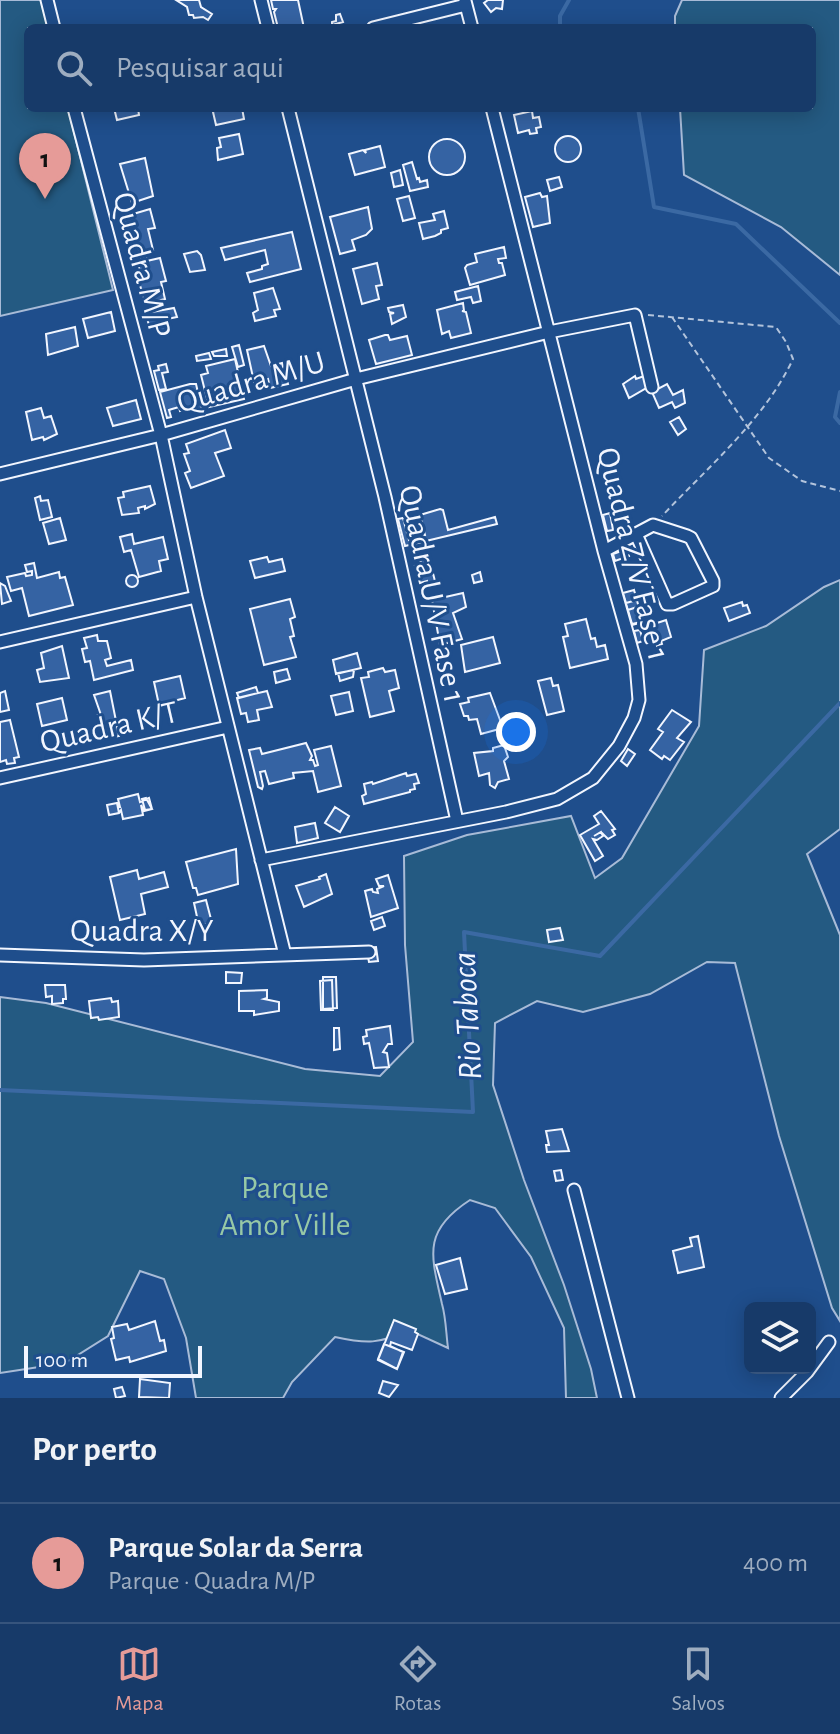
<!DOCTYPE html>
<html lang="pt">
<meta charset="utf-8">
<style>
body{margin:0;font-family:"Alegreya Sans",sans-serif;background:#20416f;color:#f1f3f6}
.controls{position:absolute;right:24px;bottom:24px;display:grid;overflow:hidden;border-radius:12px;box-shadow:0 4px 20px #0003}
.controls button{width:72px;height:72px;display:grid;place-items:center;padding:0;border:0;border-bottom:2px solid #36547d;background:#173a69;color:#f1f3f6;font:40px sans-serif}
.scale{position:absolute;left:24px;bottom:20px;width:178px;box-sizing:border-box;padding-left:8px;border:4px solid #f2f6ff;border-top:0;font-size:22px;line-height:28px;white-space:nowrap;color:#f2f6ff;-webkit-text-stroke:6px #1f4e8c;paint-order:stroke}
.you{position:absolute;left:516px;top:732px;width:28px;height:28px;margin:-20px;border:6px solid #fff;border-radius:50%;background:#1a73e8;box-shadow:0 0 0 12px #1a73e833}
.badge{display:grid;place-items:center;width:52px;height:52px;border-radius:50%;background:#e69b98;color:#111;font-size:26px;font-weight:700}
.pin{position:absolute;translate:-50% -66px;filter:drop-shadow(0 2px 4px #0008)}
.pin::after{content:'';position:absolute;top:42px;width:28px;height:24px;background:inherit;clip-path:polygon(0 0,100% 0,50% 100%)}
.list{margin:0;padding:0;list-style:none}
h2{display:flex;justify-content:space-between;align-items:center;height:104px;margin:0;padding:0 32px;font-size:34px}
h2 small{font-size:26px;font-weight:400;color:#9eadc0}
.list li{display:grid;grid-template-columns:52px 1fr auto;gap:24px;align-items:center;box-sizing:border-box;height:120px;padding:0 32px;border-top:2px solid #36547d}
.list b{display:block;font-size:30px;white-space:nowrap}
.list p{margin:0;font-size:26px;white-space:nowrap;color:#9eadc0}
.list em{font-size:26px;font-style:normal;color:#9eadc0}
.icon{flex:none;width:44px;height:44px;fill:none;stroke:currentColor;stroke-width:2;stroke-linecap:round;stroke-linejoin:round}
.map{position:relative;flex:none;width:840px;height:1398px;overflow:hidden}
.search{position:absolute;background:#173a69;box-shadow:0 4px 20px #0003;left:24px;right:24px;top:24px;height:88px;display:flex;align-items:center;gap:20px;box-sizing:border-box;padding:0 28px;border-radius:12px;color:#9eadc0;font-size:30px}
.sheet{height:224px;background:#173a69}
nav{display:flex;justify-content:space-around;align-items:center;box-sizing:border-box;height:112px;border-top:2px solid #36547d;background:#173a69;font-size:22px;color:#9eadc0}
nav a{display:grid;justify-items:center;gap:4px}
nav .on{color:#e69b98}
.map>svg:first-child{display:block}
</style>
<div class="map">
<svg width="840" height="1398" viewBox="0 0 840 1398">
<rect width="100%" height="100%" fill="#1f4e8c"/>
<path fill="#245a82" stroke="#a8bbd7" stroke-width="2" d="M 0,0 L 41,0 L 48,28 L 28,28 L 28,108 L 68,108 L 113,290 L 0,316 Z
M 682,0 L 840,0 L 840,275 L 781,227 L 684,175 L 680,108 L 812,108 L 812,28 L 675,28 L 675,16 Z
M 840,580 L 840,829 L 807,854 L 840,935 L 840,1321 L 832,1308 L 779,1136 L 735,963 L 707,962 L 650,994 L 583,1012 L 537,1001 L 495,1023 L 493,1085 L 524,1180 L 564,1285 L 591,1369 L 597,1398 L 566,1398 L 564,1328 L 531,1257 L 495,1208 L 470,1200 C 422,1231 431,1255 442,1304 C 446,1318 446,1333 448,1348 L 409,1330 C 379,1344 367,1344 335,1337 L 292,1382 L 283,1398 L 196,1398 L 186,1338 L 164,1279 L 140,1271 L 108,1336 L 65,1363 L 0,1373 L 0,997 L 46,1003 L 305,1069 L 380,1076 L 413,1042 L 405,945 L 404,856 L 467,835 L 571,816 L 595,878 L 622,858 L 699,726 L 704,650 L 766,626 L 824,587 Z"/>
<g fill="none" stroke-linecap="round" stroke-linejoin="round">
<path stroke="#3b69a3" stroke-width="4" d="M 560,28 L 560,16 L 569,0
M 638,108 L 654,207 L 736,224 L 840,323
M 840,392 L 835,417 L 840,423
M 0,1090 L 473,1112 L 464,932 L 600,956 L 840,703"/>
</g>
<path fill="#3563a3" stroke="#f2f6ff" stroke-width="2" d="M 176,0 L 199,0 L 201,7 L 212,14 L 208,20 L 203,17 L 194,18 L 193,15 L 189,15 L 187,7 Z
M 271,0 L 298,0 L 304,28 L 278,28 L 274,12 L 276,9 L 273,9 Z
M 488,0 L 503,0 L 502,9 L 496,8 L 491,12 L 484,3 Z
M 340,14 L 343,22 L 332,25 L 332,22 L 336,21 L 336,15 Z
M 114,108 L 138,108 L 139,115 L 117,120 Z
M 220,108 L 242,108 L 244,119 L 216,125 L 213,112 Z
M 532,111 L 533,118 L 539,117 L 541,127 L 536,128 L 537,133 L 530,134 L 529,130 L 518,133 L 514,115 Z
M 239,134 L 243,154 L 218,160 L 217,148 L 221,147 L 219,138 Z
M555 149a13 13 0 1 1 26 0a13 13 0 1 1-26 0Z
M429 157a18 18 0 1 1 36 0a18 18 0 1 1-36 0Z
M 380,146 L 385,167 L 355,175 L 349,154 L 363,150 L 366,153 L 365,150 Z
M 145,158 L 153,196 L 132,203 L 120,164 Z
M 412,162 L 417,179 L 419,178 L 420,182 L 427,180 L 428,187 L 410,191 L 403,165 Z
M 400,170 L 403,185 L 394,187 L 391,173 Z
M 559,177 L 562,187 L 550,191 L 547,180 Z
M 540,193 L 542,197 L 547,196 L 550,223 L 533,227 L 525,197 Z
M 409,196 L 415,218 L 403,221 L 397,199 Z
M 368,207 L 372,229 L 366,235 L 352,240 L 355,250 L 340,254 L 330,217 Z
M 150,209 L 155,228 L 148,229 L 153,250 L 145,252 L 146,257 L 141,258 L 133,226 L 126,228 L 123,217 Z
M 444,211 L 448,228 L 441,230 L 441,233 L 435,236 L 423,239 L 419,223 L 435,220 L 433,214 Z
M 292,232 L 301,269 L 250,282 L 247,273 L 262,269 L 262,266 L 268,264 L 265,250 L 225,260 L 221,248 Z
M 504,247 L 506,258 L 498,259 L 499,263 L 502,263 L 505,275 L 470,285 L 465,268 L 467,265 L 477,262 L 475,254 Z
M 197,251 L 201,255 L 205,270 L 190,272 L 184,254 Z
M 160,258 L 166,281 L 161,282 L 165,299 L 146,304 L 136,273 L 140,272 L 138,263 Z
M 377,263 L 382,285 L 376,286 L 379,299 L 362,304 L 353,269 Z
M 478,286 L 481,301 L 473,303 L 471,297 L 457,300 L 455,292 Z
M 273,288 L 280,309 L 274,310 L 276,316 L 255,321 L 253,313 L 258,310 L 254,293 Z
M 463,303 L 464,311 L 462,311 L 466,312 L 471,333 L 451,338 L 449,331 L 442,334 L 437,310 Z
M 403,305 L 406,317 L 392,324 L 390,314 L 394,313 L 389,312 L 388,308 Z
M 174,308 L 177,317 L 167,319 L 170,331 L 159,334 L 154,325 L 149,326 L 146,313 Z
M 111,312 L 115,331 L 88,338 L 83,319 Z
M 75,327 L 78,346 L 48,355 L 46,334 Z
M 385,335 L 388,335 L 390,340 L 407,336 L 412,355 L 376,364 L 369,340 Z
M 239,345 L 244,365 L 238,367 L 232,347 Z
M 264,346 L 271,366 L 282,363 L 288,384 L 270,388 L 268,379 L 254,382 L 247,350 Z
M 226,349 L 227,356 L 214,356 L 212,352 Z
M 209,353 L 211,359 L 197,361 L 196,356 Z
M 235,359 L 244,399 L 209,407 L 201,375 L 208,373 L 206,366 Z
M 166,364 L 168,372 L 162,373 L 166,389 L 159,390 L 154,371 L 159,370 L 158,366 Z
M 635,376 L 636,379 L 644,376 L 648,387 L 629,398 L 623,384 Z
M 190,384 L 196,384 L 202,410 L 196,411 L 195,407 L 180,411 L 179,407 L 172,409 L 169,410 L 171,417 L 167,418 L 160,392 Z
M 667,384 L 673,395 L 683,390 L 685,403 L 675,408 L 672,402 L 659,408 L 652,392 Z
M 136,400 L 141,419 L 113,426 L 107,408 Z
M 41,408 L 44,418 L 51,416 L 57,434 L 44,440 L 43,437 L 32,440 L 26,412 Z
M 679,417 L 686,429 L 678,435 L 670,422 Z
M 225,430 L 231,448 L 215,453 L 224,476 L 191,488 L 185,473 L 190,471 L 184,454 L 189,453 L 186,444 Z
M 150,486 L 155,504 L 145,509 L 145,506 L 138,508 L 139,513 L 122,515 L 118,498 L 124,497 L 123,492 Z
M 40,496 L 41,501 L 48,500 L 52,517 L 40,520 L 35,498 Z
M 440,509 L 443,510 L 448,530 L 495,517 L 497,524 L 405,546 L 398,519 L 403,518 L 409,540 L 425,535 L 420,515 Z
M 610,513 L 613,530 L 607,531 L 603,515 Z
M 60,518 L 66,540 L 49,544 L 43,523 Z
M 132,534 L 134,544 L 163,537 L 168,559 L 159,561 L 161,571 L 139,577 L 131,550 L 124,552 L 120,537 Z
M 627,549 L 629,556 L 615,561 L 613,554 Z
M 267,557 L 269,562 L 282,559 L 285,571 L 255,578 L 250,561 Z
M 429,558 L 436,585 L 428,587 L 427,581 L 420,583 L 415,566 L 421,564 L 420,559 Z
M 34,563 L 37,578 L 59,572 L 60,578 L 65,577 L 73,605 L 29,616 L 22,588 L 11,591 L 7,577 L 25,573 L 26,576 L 32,575 L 32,571 L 27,572 L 25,565 Z
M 480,572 L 482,581 L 474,583 L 472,575 Z
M126 581a6 6 0 1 1 12 0a6 6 0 1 1-12 0Z
M 0,583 L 5,586 L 11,601 L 2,604 Z
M 634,590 L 643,622 L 632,625 L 623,593 Z
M 634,590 L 637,600 L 626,603 L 623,593 Z
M 463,593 L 466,607 L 453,613 L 462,639 L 440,645 L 432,600 Z
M 290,599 L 295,617 L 290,619 L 294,636 L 290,637 L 296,657 L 264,665 L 250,609 Z
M 742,602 L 743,606 L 747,605 L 750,613 L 729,621 L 724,608 Z
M 637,607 L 641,622 L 632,624 L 628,610 Z
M 586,619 L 591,639 L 595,638 L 597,647 L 605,645 L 608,659 L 570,668 L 563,637 L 568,636 L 565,624 Z
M 666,620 L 671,637 L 661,641 L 662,644 L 657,646 L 651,625 Z
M 640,630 L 643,641 L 637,643 L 634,631 Z
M 97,635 L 98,641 L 107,641 L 111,658 L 105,660 L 107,666 L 131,660 L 133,670 L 94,680 L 90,661 L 85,662 L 82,649 L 87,648 L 84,638 Z
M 493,637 L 500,663 L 465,672 L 461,645 Z
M 62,646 L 69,678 L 40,682 L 37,670 L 44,668 L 41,653 Z
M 357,653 L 361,668 L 336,674 L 333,660 Z
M 383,668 L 385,672 L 395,670 L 399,688 L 389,691 L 394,711 L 370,717 L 361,678 L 369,677 L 368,672 Z
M 287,669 L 290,679 L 276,683 L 274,672 Z
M 354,670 L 353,677 L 340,681 L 338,673 Z
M 180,676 L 185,698 L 159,705 L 154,682 Z
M 551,678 L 553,686 L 558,685 L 564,711 L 547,715 L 538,681 Z
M 256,687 L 258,693 L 239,698 L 237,693 Z
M 5,691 L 9,710 L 0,712 L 0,693 Z
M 110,691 L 119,736 L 104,739 L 98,715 L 101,715 L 94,695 Z
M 267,691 L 272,707 L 257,710 L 259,720 L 248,722 L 246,713 L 241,714 L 237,698 Z
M 349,692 L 353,711 L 336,715 L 331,696 Z
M 490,693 L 503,728 L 481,734 L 477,719 L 469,720 L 468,716 L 464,716 L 460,704 L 469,702 L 468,698 Z
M 62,698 L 67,720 L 42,726 L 37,704 Z
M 672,710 L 691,722 L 677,738 L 684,742 L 670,760 L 664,756 L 662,759 L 650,750 L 663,732 L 658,729 Z
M 10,720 L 19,757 L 14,758 L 15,763 L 7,764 L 6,760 L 0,762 L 0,722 Z
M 306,743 L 312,756 L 310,760 L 313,760 L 315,766 L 318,765 L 314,750 L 331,746 L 341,786 L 318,792 L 313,771 L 293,773 L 294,778 L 269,784 L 265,771 L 260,772 L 263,786 L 262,789 L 258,787 L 249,750 L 260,748 L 262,754 Z
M 504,745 L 508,757 L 504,761 L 509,779 L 498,782 L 495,788 L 490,785 L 489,773 L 479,776 L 474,753 L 493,751 L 493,748 Z
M 628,749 L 635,754 L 627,766 L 621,761 Z
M 406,773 L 407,776 L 416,774 L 419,783 L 414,784 L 415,789 L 410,790 L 410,792 L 364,804 L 362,796 L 366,794 L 364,784 L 372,782 L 373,784 Z
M 138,794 L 140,802 L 149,798 L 152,809 L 144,811 L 141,805 L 143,815 L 123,819 L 121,810 L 119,813 L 109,815 L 107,805 L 117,803 L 118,807 L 120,807 L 118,799 Z
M 146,798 L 152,809 L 145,810 L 142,799 Z
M 117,803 L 119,813 L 109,815 L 107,805 Z
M 335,807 L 349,816 L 340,832 L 325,823 Z
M 601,811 L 615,829 L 612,830 L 615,835 L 608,839 L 601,832 L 594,836 L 601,832 L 603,836 L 597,840 L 593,839 L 603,856 L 595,861 L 580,835 L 599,824 L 594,816 Z
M 315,823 L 318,838 L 297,843 L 295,827 Z
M 236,849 L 238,884 L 198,895 L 196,888 L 193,888 L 186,862 Z
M 137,870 L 139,879 L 164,872 L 168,887 L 141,894 L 145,914 L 120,920 L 110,877 Z
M 326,874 L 332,894 L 304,907 L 296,886 L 320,879 L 319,877 Z
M 388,875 L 398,908 L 371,917 L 365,891 L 372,889 L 373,892 L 378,893 L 377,889 L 384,886 L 379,886 L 376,879 Z
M 206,900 L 212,923 L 199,926 L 194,903 Z
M 382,917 L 385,926 L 374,930 L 371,921 Z
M 560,928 L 563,940 L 549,942 L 547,930 Z
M 376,947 L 378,961 L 369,962 L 366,948 Z
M 226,972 L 242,973 L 241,983 L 226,983 Z
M 323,977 L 336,977 L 337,1008 L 323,1009 Z
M 332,980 L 333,1010 L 321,1010 L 320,981 Z
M 45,985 L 65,985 L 66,999 L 63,999 L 63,1003 L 52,1004 L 52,996 L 46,997 Z
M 267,990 L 267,998 L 264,999 L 279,1002 L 279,1011 L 254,1015 L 254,1011 L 239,1011 L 239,991 Z
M 111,998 L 112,1002 L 118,1001 L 119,1017 L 99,1020 L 98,1017 L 91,1018 L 89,1001 Z
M 390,1026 L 392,1044 L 388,1044 L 383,1052 L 387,1053 L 389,1067 L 374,1068 L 369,1043 L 364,1044 L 363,1037 L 367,1036 L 366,1030 Z
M 334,1028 L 339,1028 L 340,1049 L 334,1050 Z
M 562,1129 L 569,1151 L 547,1152 L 546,1145 L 549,1145 L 546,1131 Z
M 561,1170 L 563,1180 L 556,1181 L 554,1171 Z
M 698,1236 L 704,1267 L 678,1273 L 673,1251 L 692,1246 L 690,1238 Z
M 460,1258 L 467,1289 L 445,1294 L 436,1265 Z
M 394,1320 L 416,1329 L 415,1332 L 418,1334 L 412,1350 L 391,1342 L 390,1346 L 403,1352 L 397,1369 L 378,1360 Z
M 155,1321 L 160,1341 L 164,1340 L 166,1351 L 130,1362 L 129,1357 L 116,1360 L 111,1339 L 114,1338 L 112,1327 L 127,1324 L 129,1330 Z
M 384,1344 L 404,1352 L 397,1369 L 378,1359 Z
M 140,1379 L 170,1383 L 169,1398 L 139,1397 Z
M 383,1381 L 398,1385 L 389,1397 L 379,1393 Z
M 122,1387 L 125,1396 L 116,1398 L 114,1389 Z"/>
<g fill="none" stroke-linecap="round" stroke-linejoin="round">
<g stroke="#f2f6ff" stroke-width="15">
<path id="minor" d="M 47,0 L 54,28
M 261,0 L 268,28
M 465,1 L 472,28
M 373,28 L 466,5
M 74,108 L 161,435 L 196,597 L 285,955
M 288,108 L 385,497 L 457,821
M 0,474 L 161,435 L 356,379 L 549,332 L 635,315 L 652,387
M 604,551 L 653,525 L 687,536 L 691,538 L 713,581 L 713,586 L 673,604 L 667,604 L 636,534
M 0,642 L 196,597
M 0,778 L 228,727
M 261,860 L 506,812 L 557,799 L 593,778 L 619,746 L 634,718 L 639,700 L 636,664 L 604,551 L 492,108
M 0,955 L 144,960 L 369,952
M 574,1190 L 628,1398
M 781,1398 L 807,1372 L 829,1342"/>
</g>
<path stroke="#b3c4dc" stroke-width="2" stroke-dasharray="6 4" stroke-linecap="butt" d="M 648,315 L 776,327 L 786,342 L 793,359 C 765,419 707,468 662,516
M 672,317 L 769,458 L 802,481 L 840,491"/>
<use href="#minor" stroke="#1f4e8c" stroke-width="11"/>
</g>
<g text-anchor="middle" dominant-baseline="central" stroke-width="6" stroke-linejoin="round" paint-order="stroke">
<g font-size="32" fill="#f2f6ff" stroke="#1f4e8c">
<text transform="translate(142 265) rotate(75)">Quadra M/P</text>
<text transform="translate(251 382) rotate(-16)">Quadra M/U</text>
<text transform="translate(633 554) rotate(76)">Quadra Z/V Fase 1</text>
<text transform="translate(432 594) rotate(78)">Quadra U/V Fase 1</text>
<text transform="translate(109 727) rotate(-13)">Quadra K/T</text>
<text x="142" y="931">Quadra X/Y</text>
</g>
<g font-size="32" fill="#97c8a6" stroke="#1f4e8c">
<text x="285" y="1188">Parque<tspan x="285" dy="37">Amor Ville</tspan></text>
</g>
<g font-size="34" font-style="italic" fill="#f2f6ff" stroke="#1f4e8c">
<text transform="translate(468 1016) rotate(-93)">Rio Taboca</text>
</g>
</g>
</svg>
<div class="controls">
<button><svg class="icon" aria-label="layers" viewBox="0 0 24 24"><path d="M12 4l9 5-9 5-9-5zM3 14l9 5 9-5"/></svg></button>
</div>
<div class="scale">100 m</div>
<div class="you"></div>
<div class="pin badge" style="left:45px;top:199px">1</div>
<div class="search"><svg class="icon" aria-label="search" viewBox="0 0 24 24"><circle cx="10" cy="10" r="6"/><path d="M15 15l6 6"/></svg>Pesquisar aqui</div>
</div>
<section class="sheet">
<h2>Por perto<small></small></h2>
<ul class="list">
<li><span class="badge">1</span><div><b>Parque Solar da Serra</b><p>Parque · Quadra M/P</p></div><em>400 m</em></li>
</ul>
</section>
<nav>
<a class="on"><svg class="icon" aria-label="map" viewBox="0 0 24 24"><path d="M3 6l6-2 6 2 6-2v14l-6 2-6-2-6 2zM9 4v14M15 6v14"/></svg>Mapa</a>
<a><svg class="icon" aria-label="directions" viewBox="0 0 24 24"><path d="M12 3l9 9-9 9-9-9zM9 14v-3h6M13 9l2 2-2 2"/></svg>Rotas</a>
<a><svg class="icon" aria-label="saved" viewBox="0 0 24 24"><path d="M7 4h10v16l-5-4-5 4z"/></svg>Salvos</a>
</nav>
